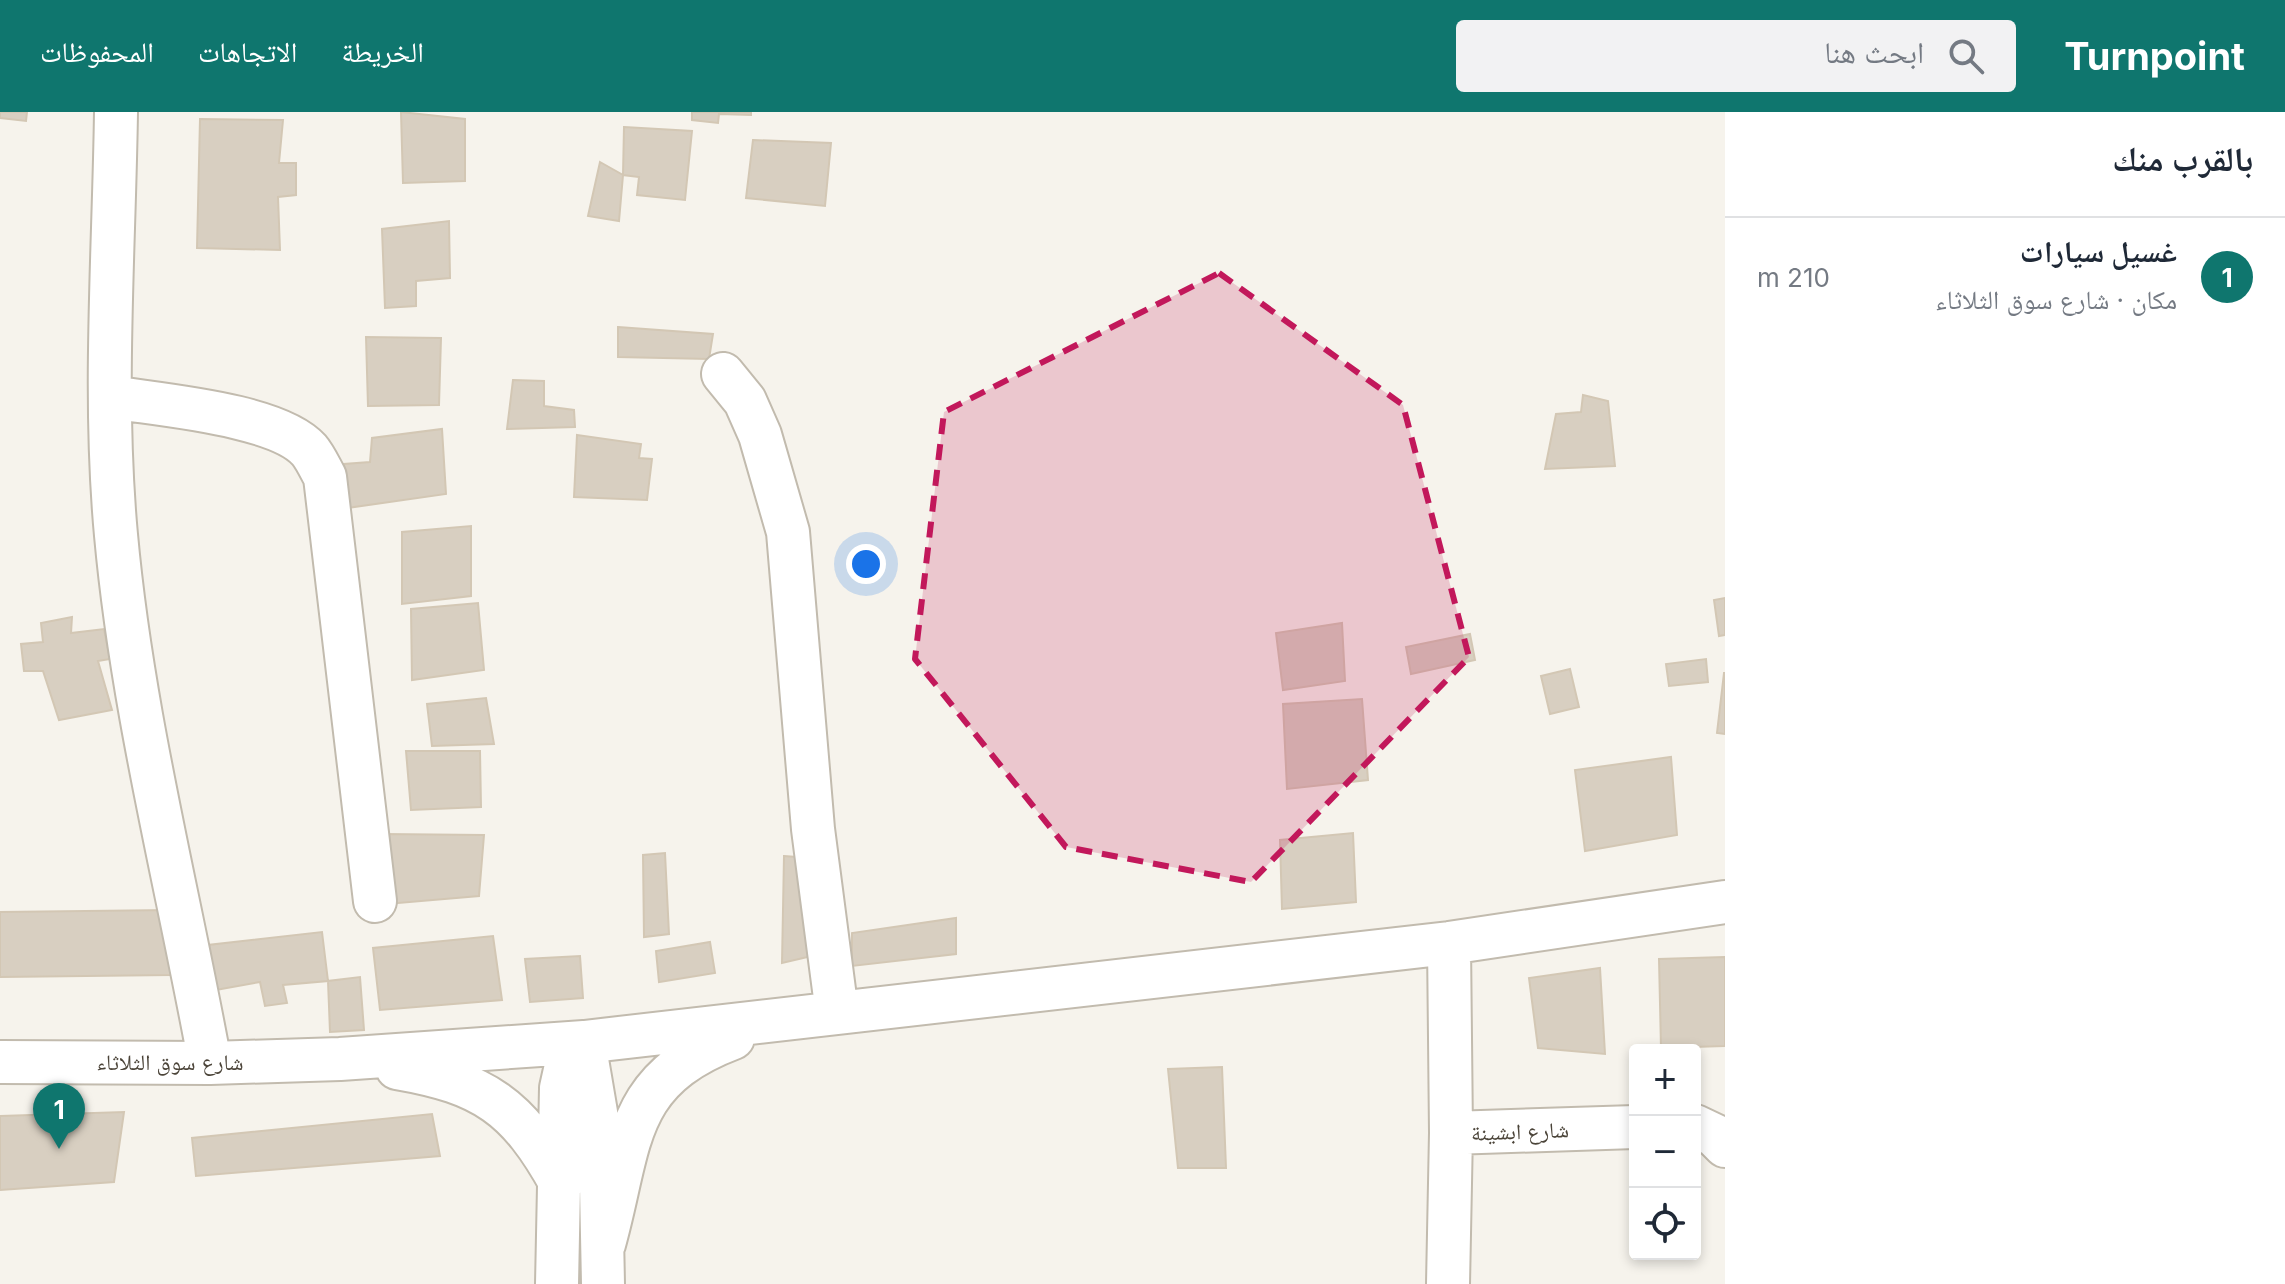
<!DOCTYPE html>
<html lang="ar">
<meta charset="utf-8">
<style>
body{margin:0;font-family:Inter,"Noto Naskh Arabic",sans-serif;background:#f2f2f3;color:#1f2937;direction:rtl}
.controls{position:absolute;right:24px;bottom:24px;display:grid;overflow:hidden;border-radius:8px;box-shadow:0 4px 12px #0003}
.controls button{width:72px;height:72px;display:grid;place-items:center;padding:0;border:0;border-bottom:2px solid #e0e1e3;background:#fff;color:#1f2937;font:40px sans-serif}
.you{position:absolute;left:866px;top:452px;width:28px;height:28px;margin:-20px;border:6px solid #fff;border-radius:50%;background:#1a73e8;box-shadow:0 0 0 12px #1a73e833}
.badge{display:grid;place-items:center;width:52px;height:52px;border-radius:50%;background:#0f766e;color:#fff;font-size:26px;font-weight:700}
.pin{position:absolute;translate:-50% -66px;filter:drop-shadow(0 2px 4px #0008)}
.pin::after{content:'';position:absolute;top:42px;width:28px;height:24px;background:inherit;clip-path:polygon(0 0,100% 0,50% 100%)}
.list{margin:0;padding:0;list-style:none}
h2{display:flex;justify-content:space-between;align-items:center;height:104px;margin:0;padding:0 32px;font-size:34px}
h2 small{font-size:26px;font-weight:400;color:#747a83}
.list li{display:grid;grid-template-columns:52px 1fr auto;gap:24px;align-items:center;box-sizing:border-box;height:120px;padding:0 32px;border-top:2px solid #e0e1e3}
.list b{display:block;font-size:30px;white-space:nowrap}
.list p{margin:0;font-size:26px;white-space:nowrap;color:#747a83}
.list em{font-size:26px;font-style:normal;color:#747a83}
.icon{flex:none;width:44px;height:44px;fill:none;stroke:currentColor;stroke-width:2;stroke-linecap:round;stroke-linejoin:round}
.map{position:relative;flex:none;width:1725px;height:1172px;overflow:hidden;direction:ltr}
header{display:flex;align-items:center;gap:48px;box-sizing:border-box;height:112px;padding:0 40px;background:#0f766e;color:#fff}
header strong{font-size:38px}
nav{display:flex;gap:44px;margin-inline-start:auto;font-size:28px}
.search{width:560px;height:72px;background:#f2f2f3;display:flex;align-items:center;gap:20px;box-sizing:border-box;padding:0 28px;border-radius:8px;color:#747a83;font-size:30px}
main{display:flex}
aside{flex:1;background:#fff}
.map>svg:first-child{display:block}
</style>
<header>
<strong>Turnpoint</strong>
<div class="search"><svg class="icon" aria-label="search" viewBox="0 0 24 24"><circle cx="10" cy="10" r="6"/><path d="M15 15l6 6"/></svg>ابحث هنا</div>
<nav><a>الخريطة</a><a>الاتجاهات</a><a>المحفوظات</a></nav>
</header>
<main>
<aside>
<h2>بالقرب منك<small></small></h2>
<ul class="list">
<li><span class="badge">1</span><div><b>غسيل سيارات</b><p>مكان · شارع سوق الثلاثاء</p></div><em>210 m</em></li>
</ul>
</aside>
<div class="map">
<svg width="1725" height="1172" viewBox="0 0 1725 1172">
<rect width="100%" height="100%" fill="#f6f3ec"/>
<path fill="#d8cfc1" stroke="#d3c7b4" stroke-width="2" d="M 0,0 L 27,0 L 26,9 L 0,6 Z
M 401,0 L 465,7 L 465,69 L 403,71 Z
M 692,0 L 751,0 L 751,3 L 719,2 L 718,11 L 692,8 Z
M 200,7 L 283,8 L 279,51 L 296,51 L 296,83 L 278,85 L 280,138 L 197,136 Z
M 624,15 L 692,19 L 685,88 L 637,83 L 639,65 L 623,63 Z
M 753,28 L 831,31 L 825,94 L 746,86 Z
M 600,50 L 623,63 L 619,109 L 588,104 Z
M 449,109 L 450,166 L 416,169 L 416,194 L 385,196 L 382,117 Z
M 618,215 L 713,222 L 709,247 L 618,245 Z
M 366,225 L 441,226 L 439,293 L 368,294 Z
M 513,268 L 544,269 L 544,294 L 574,298 L 575,315 L 507,317 Z
M 1583,283 L 1608,289 L 1615,354 L 1545,357 L 1556,302 L 1581,300 Z
M 442,317 L 446,382 L 347,396 L 344,352 L 370,350 L 372,326 Z
M 577,323 L 641,332 L 639,346 L 652,347 L 647,388 L 574,385 Z
M 471,414 L 471,484 L 402,492 L 402,420 Z
M 1725,486 L 1725,523 L 1719,524 L 1714,488 Z
M 478,491 L 484,558 L 412,568 L 411,497 Z
M 72,505 L 71,521 L 104,517 L 110,547 L 98,549 L 112,598 L 59,608 L 43,559 L 24,559 L 21,532 L 43,530 L 41,511 Z
M 1342,511 L 1345,569 L 1283,578 L 1276,521 Z
M 1470,522 L 1475,548 L 1411,562 L 1406,535 Z
M 1706,547 L 1708,570 L 1669,574 L 1666,552 Z
M 1570,557 L 1579,595 L 1550,602 L 1541,564 Z
M 1724,561 L 1725,561 L 1725,622 L 1717,621 Z
M 486,586 L 494,632 L 432,634 L 427,592 Z
M 1362,587 L 1368,668 L 1287,677 L 1283,592 Z
M 406,639 L 480,639 L 481,695 L 411,698 Z
M 1671,645 L 1677,723 L 1585,739 L 1575,658 Z
M 1353,721 L 1356,790 L 1282,797 L 1280,728 Z
M 383,722 L 484,723 L 479,784 L 387,792 Z
M 665,741 L 669,822 L 644,825 L 643,743 Z
M 784,744 L 809,746 L 812,844 L 782,851 Z
M 170,798 L 171,863 L 0,865 L 0,800 Z
M 956,806 L 956,842 L 852,854 L 852,821 Z
M 322,820 L 328,869 L 283,873 L 287,891 L 265,894 L 260,870 L 210,879 L 208,833 Z
M 493,824 L 502,888 L 380,898 L 373,836 Z
M 710,830 L 715,861 L 659,870 L 656,839 Z
M 580,844 L 583,886 L 530,890 L 525,847 Z
M 1725,845 L 1725,934 L 1661,936 L 1659,847 Z
M 1600,856 L 1605,942 L 1538,936 L 1529,866 Z
M 360,865 L 364,918 L 330,920 L 328,869 Z
M 1222,955 L 1226,1056 L 1178,1056 L 1168,957 Z
M 124,1000 L 114,1070 L 0,1078 L 0,1004 Z
M 432,1002 L 440,1044 L 196,1064 L 192,1026 Z"/>
<g fill="none" stroke-linecap="round" stroke-linejoin="round">
<g stroke="#c2bbae" stroke-width="46">
<path id="minor" d="M 116,0 C 114,140 103,283 116,423 C 132,600 178,776 210,951
M 723,262 L 745,289 L 760,323 L 788,420 L 813,717 L 837,901
M 111,285 C 159,293 277,302 309,338 C 315,345 320,356 325,365 L 375,789
M 1449,831 L 1451,1021 L 1635,1015
M 584,930 L 600,1024 L 603,1172
M 0,950 L 210,951 L 340,947 L 584,930 L 1449,831 L 1725,790
M 397,956 C 484,971 518,994 561,1072
M 1695,1014 L 1714,1023 L 1725,1034
M 604,1132 C 632,1032 622,968 733,926
M 557,1172 L 561,976 L 571,931
M 1448,1172 L 1451,1021"/>
</g>
<use href="#minor" stroke="#fff" stroke-width="42"/>
</g>
<path fill="#c2185b" fill-opacity="0.2" stroke="#c2185b" stroke-width="6" stroke-dasharray="16 10" stroke-linejoin="round" d="M 1219,161 L 1403,293 L 1469,545 L 1251,770 L 1066,735 L 915,547 L 944,300 Z"/>
<g text-anchor="middle" dominant-baseline="central" stroke-width="8" stroke-linejoin="round" paint-order="stroke">
<g font-size="22" fill="#4b4439" stroke="#fff">
<text x="170" y="950">شارع سوق الثلاثاء</text>
<text transform="translate(1520 1019) rotate(-2)">شارع ابشينة</text>
</g>
</g>
</svg>
<div class="controls">
<button>+</button>
<button>−</button>
<button><svg class="icon" aria-label="locate" viewBox="0 0 24 24"><circle cx="12" cy="12" r="6"/><path d="M12 2v4M12 18v4M2 12h4M18 12h4"/></svg></button>
</div>
<div class="you"></div>
<div class="pin badge" style="left:59px;top:1037px">1</div>
</div>
</main>
